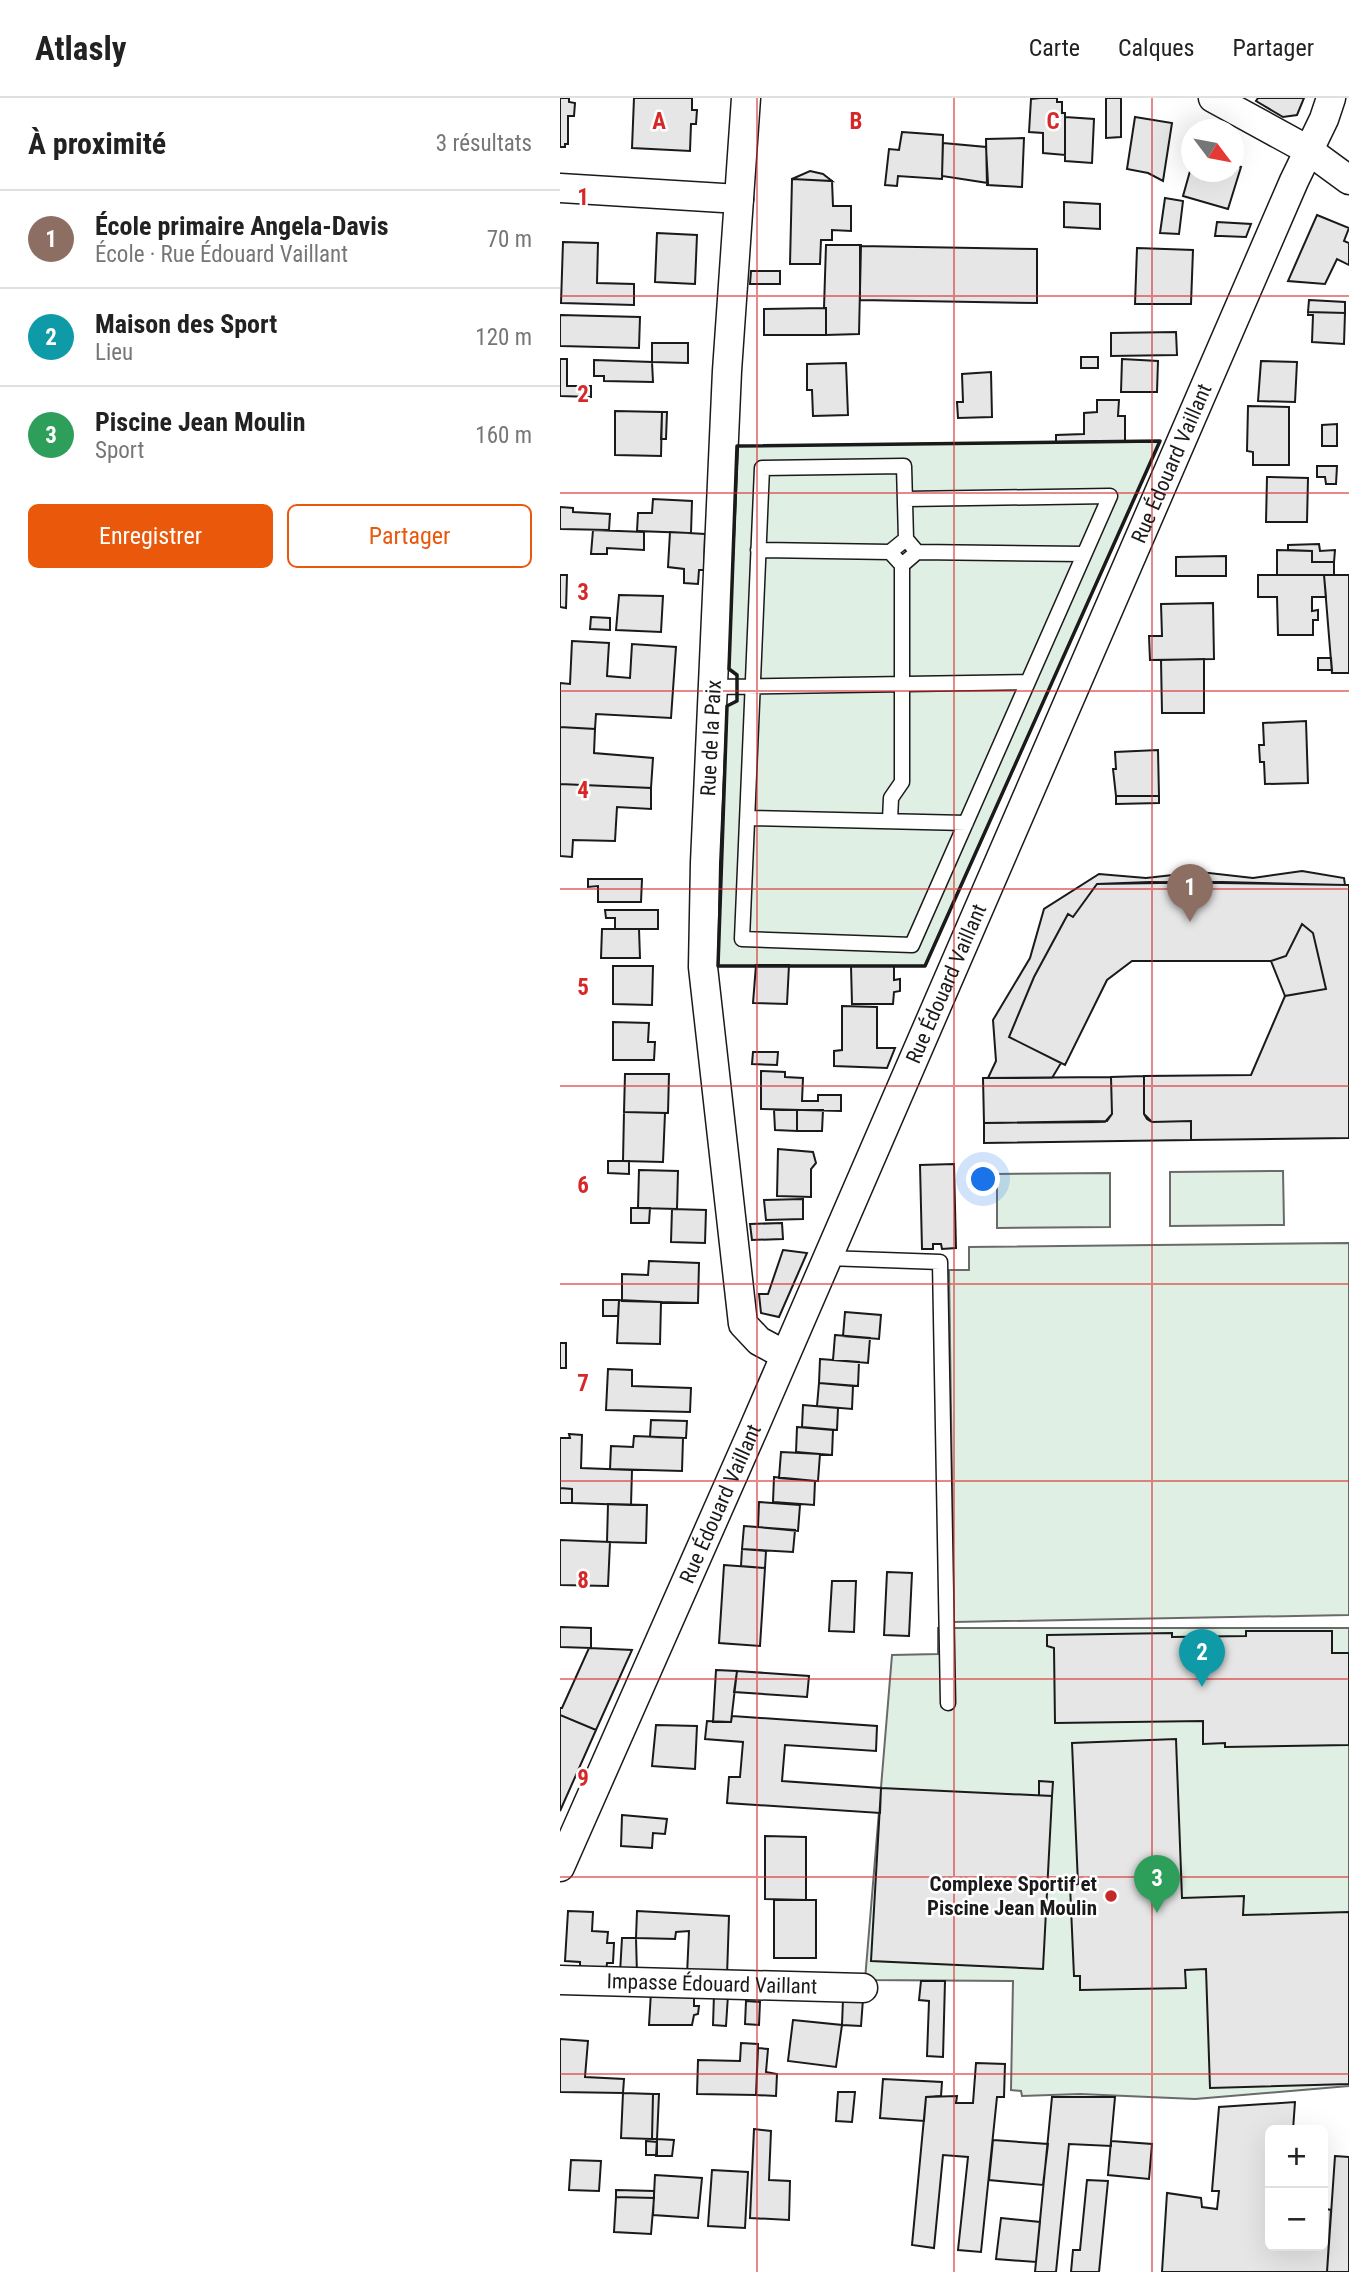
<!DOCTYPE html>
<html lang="fr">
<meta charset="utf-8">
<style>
body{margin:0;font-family:"Roboto Condensed",sans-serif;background:#f2f2f2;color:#222}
.controls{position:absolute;right:21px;bottom:21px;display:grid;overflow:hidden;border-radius:10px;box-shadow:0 7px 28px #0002}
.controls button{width:63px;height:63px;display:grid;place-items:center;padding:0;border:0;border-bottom:2px solid #e0e0e0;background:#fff;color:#222;font:35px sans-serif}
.compass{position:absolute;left:621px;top:21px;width:63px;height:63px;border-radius:50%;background:#fff;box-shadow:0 7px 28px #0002;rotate:122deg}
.you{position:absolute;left:424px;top:1082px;width:24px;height:24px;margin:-18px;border:5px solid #fff;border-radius:50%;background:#1a73e8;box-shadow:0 0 0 10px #1a73e833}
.badge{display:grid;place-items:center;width:46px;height:46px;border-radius:50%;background:#ea580c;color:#fff;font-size:23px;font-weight:700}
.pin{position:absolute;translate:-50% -58px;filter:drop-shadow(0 2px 4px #0008)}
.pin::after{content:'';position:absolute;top:37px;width:24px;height:21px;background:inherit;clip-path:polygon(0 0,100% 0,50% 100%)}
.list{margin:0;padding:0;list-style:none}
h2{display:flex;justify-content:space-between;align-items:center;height:91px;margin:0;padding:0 28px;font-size:30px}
h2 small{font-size:23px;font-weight:400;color:#767676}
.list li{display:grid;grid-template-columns:46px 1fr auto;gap:21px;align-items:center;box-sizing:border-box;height:98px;padding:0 28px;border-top:2px solid #e0e0e0}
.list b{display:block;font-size:26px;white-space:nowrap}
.list p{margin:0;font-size:23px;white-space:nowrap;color:#767676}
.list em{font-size:23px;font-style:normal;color:#767676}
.actions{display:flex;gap:14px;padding:21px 28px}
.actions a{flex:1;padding:16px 0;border:2px solid #ea580c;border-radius:10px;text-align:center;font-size:24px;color:#ea580c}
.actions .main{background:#ea580c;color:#fff}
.map{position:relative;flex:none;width:789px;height:2174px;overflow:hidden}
header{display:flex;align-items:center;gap:42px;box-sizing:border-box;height:98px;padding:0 35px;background:#fff;border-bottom:2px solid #e0e0e0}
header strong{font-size:33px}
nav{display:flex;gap:38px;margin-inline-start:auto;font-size:24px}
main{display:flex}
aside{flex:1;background:#fff}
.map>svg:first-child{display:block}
</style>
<header>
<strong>Atlasly</strong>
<nav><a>Carte</a><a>Calques</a><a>Partager</a></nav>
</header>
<main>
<aside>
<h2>À proximité<small>3 résultats</small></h2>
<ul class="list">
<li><span class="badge" style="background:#8d6e63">1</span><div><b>École primaire Angela-Davis</b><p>École · Rue Édouard Vaillant</p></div><em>70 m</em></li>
<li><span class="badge" style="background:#0f9aa8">2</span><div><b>Maison des Sport</b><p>Lieu</p></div><em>120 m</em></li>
<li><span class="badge" style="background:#2e9e5b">3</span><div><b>Piscine Jean Moulin</b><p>Sport</p></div><em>160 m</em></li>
</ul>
<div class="actions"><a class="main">Enregistrer</a><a>Partager</a></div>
</aside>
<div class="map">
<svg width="789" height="2174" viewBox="0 0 789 2174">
<rect width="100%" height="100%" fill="#fff"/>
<path fill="#e0efe3" stroke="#6a6a6a" stroke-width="2" d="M 600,343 L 365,868 L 158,868 L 167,608 L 177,602 L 177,577 L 169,571 L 177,348 Z
M 723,1073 L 724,1127 L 610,1128 L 610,1074 Z
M 550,1075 L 550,1129 L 437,1130 L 437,1076 Z
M 789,1145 L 789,1517 L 394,1524 L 389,1172 L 409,1172 L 409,1149 Z
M 378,1530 L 789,1530 L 789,1988 L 635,2001 L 520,1996 L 462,1998 L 461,1993 L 451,1992 L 453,1883 L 305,1882 L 332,1557 L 378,1556 Z"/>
<path fill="#e6e6e6" stroke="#1a1a1a" stroke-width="2" d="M 0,0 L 9,0 L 9,4 L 15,5 L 14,18 L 8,18 L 8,46 L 5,46 L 5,49 L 0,49 Z
M 74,0 L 132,0 L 132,12 L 137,12 L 136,26 L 131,26 L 130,53 L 72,50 Z
M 480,0 L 497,0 L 497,4 L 502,4 L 502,15 L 505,15 L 505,57 L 483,55 L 483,35 L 469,34 L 471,1 Z
M 546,0 L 561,0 L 561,39 L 546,40 Z
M 698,0 L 744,0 L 737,17 L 723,19 L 696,3 Z
M 505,19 L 534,21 L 532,65 L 505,63 Z
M 575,19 L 612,25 L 603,83 L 588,75 L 567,71 Z
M 342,34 L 383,37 L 382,81 L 338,78 L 337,88 L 325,87 L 329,51 L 339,52 Z
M 464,40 L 462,89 L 427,87 L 426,41 Z
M 383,45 L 426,49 L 428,85 L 382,78 Z
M 632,66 L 632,74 L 674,74 L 674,67 L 681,69 L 668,111 L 623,98 Z
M 250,73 L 263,76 L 272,83 L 232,81 Z
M 232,81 L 272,83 L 273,108 L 291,108 L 291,133 L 272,132 L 272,142 L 261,142 L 260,166 L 230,166 Z
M 605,100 L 623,103 L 619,136 L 600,135 Z
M 504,104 L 540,106 L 540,131 L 504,129 Z
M 757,117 L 789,130 L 784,143 L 789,145 L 789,167 L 777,161 L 765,186 L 728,183 Z
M 657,124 L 691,126 L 686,139 L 661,138 L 655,138 Z
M 97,135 L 137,137 L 135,186 L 95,184 Z
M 3,144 L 38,145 L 37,185 L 74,186 L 74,207 L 1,205 Z
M 266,147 L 301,147 L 299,236 L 266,237 L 266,210 L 264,210 Z
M 300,148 L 477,151 L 477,205 L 300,202 Z
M 577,150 L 633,152 L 631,206 L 575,206 Z
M 191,173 L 220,173 L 220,186 L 190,186 Z
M 749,202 L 785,204 L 785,215 L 748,214 Z
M 266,210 L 266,237 L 204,237 L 204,211 Z
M 748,214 L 785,215 L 784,246 L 752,244 L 753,217 L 748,217 Z
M 0,217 L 80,219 L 79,250 L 0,248 Z
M 616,234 L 617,257 L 551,258 L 551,235 Z
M 92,245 L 128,245 L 128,265 L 92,264 Z
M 521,259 L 538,259 L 538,270 L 521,270 Z
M 0,261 L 7,261 L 7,288 L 31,288 L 31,299 L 0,298 Z
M 562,261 L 598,263 L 597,294 L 561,294 Z
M 34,262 L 92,264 L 93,284 L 44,283 L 44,278 L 34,278 Z
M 701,263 L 737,264 L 735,304 L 698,303 Z
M 286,265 L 288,317 L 253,318 L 252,292 L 247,292 L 247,266 Z
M 431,274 L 432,319 L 398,320 L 397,304 L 403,304 L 402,276 Z
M 537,302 L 559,302 L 558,318 L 565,318 L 565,343 L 496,344 L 496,337 L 524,336 L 524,315 L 537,314 Z
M 688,308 L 729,309 L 729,367 L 693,367 L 693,354 L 687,353 Z
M 55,313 L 102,314 L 101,358 L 55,357 Z
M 102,314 L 107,314 L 106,341 L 101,341 Z
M 777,326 L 777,348 L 762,348 L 762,327 Z
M 757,368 L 777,368 L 776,386 L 766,386 L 765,379 L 757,379 Z
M 707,379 L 748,380 L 747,424 L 706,424 Z
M 93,401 L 132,403 L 131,435 L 77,433 L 78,415 L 92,415 Z
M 0,409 L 13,410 L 13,414 L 50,416 L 49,432 L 0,431 Z
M 33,432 L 84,434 L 84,452 L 47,450 L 47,456 L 31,456 Z
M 110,434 L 145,436 L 144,472 L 139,472 L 138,486 L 124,485 L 124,471 L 108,469 Z
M 759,446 L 760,453 L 775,452 L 774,464 L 752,464 L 752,453 L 728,452 L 728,447 Z
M 717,452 L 752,453 L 752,464 L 774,464 L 774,477 L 717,477 Z
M 666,458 L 666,478 L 616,478 L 616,459 Z
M 0,477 L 7,477 L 6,510 L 0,509 Z
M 698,477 L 764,477 L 766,499 L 752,499 L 752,513 L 758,512 L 758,522 L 753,522 L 753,537 L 718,537 L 717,499 L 698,499 Z
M 764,477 L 789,477 L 789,575 L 772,575 Z
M 59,497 L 103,498 L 101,534 L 56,532 Z
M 653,505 L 654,561 L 590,562 L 589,538 L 602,538 L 601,506 Z
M 31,519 L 50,520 L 50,532 L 30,531 Z
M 12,543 L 49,545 L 47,578 L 70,580 L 72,546 L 116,549 L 111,620 L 36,616 L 35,631 L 0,629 L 0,585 L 10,586 Z
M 758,560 L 771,560 L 772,572 L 758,572 Z
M 644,561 L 644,615 L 602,615 L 601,562 Z
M 746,623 L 748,685 L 705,686 L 704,664 L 700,664 L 699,647 L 704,647 L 703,625 Z
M 0,629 L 35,631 L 34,655 L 93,660 L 91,690 L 0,686 Z
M 598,652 L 599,698 L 556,698 L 553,671 L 556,671 L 555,654 Z
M 0,686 L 91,690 L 91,711 L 57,709 L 55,743 L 13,742 L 12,759 L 0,758 Z
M 556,698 L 599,698 L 599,705 L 556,706 Z
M 742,773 L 784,780 L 785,787 L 662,784 L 537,786 L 513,819 L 508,816 L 474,879 L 449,939 L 501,965 L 492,980 L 428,980 L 436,963 L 433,922 L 470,860 L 484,811 L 539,776 L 586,780 L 640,774 L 693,780 Z
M 28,781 L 82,781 L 81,804 L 38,804 L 38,788 L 28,789 Z
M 590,784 L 789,787 L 789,1040 L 631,1042 L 631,1023 L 592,1024 L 584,1016 L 584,978 L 691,977 L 725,898 L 766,891 L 753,835 L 742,826 L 726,858 L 711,863 L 572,863 L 547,882 L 505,967 L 449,939 L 474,879 L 508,816 L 513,819 L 537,786 Z
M 45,812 L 98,812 L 98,831 L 55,831 L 55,820 L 46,820 Z
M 742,826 L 753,835 L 766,891 L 725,898 L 711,863 L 726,858 Z
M 42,831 L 79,831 L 80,860 L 41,860 Z
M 196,867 L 229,867 L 227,906 L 193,905 Z
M 53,868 L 93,868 L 92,907 L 53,906 Z
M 291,868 L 334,868 L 334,882 L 340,881 L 340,893 L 334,894 L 333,906 L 292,906 Z
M 282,908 L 317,909 L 317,950 L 335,950 L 327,970 L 274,968 L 274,953 L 282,952 Z
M 53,924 L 89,925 L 88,944 L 95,944 L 94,962 L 53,962 Z
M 193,954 L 218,954 L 217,967 L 192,966 Z
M 201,973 L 225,974 L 225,979 L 243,980 L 242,1003 L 258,1003 L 258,997 L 281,997 L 281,1013 L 201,1011 Z
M 65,976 L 109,976 L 108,1015 L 64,1014 Z
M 584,978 L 584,1016 L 587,1021 L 592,1024 L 631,1023 L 631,1042 L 424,1045 L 424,1025 L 547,1023 L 552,1016 L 551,979 Z
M 551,979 L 552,1016 L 545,1024 L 424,1025 L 423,980 Z
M 214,1012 L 237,1012 L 237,1033 L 215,1032 Z
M 237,1012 L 263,1012 L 262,1033 L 237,1033 Z
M 64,1014 L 105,1015 L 103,1064 L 63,1063 Z
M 218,1051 L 253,1054 L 256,1065 L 251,1071 L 251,1099 L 217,1098 Z
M 48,1063 L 69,1063 L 69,1076 L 48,1075 Z
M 394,1066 L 396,1150 L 382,1151 L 381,1146 L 373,1146 L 373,1151 L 362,1151 L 360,1067 Z
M 79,1072 L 118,1073 L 117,1111 L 78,1110 Z
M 243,1101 L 243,1121 L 206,1122 L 204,1102 Z
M 71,1110 L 90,1110 L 89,1125 L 71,1125 Z
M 112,1111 L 146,1112 L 145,1145 L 111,1144 Z
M 222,1125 L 223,1141 L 192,1142 L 190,1126 Z
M 223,1152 L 247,1155 L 219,1219 L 201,1215 L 199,1196 L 208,1196 Z
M 89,1163 L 139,1165 L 138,1205 L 62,1203 L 62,1176 L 88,1177 Z
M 43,1202 L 59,1202 L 58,1218 L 43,1218 Z
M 59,1202 L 101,1204 L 100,1246 L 57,1245 Z
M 285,1214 L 321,1217 L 319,1241 L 283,1238 Z
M 275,1237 L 310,1240 L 308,1265 L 273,1262 Z
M 0,1245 L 6,1245 L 6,1270 L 0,1270 Z
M 260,1261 L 299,1264 L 298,1288 L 259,1285 Z
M 48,1271 L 72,1272 L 72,1288 L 131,1290 L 130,1314 L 46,1312 Z
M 259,1285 L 293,1288 L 292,1311 L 257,1308 Z
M 243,1307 L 278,1310 L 277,1332 L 242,1329 Z
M 91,1322 L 127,1323 L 126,1340 L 90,1339 Z
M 237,1329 L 273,1332 L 272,1357 L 236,1354 Z
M 9,1336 L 22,1337 L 21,1370 L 72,1372 L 71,1407 L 12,1405 L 12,1391 L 0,1390 L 0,1340 L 10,1340 Z
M 74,1338 L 123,1340 L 122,1373 L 50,1371 L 51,1348 L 73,1349 Z
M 221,1354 L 260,1356 L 258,1383 L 219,1380 Z
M 214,1379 L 255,1383 L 254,1407 L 213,1404 Z
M 0,1390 L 12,1391 L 12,1405 L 0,1405 Z
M 199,1404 L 240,1407 L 238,1433 L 198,1429 Z
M 48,1406 L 87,1407 L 86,1445 L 47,1444 Z
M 184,1428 L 235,1432 L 233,1454 L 182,1451 Z
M 0,1442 L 50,1444 L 48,1488 L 0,1487 Z
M 182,1451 L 206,1453 L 205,1470 L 181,1468 Z
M 164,1467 L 205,1470 L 200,1548 L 159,1545 Z
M 327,1474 L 352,1475 L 349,1538 L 324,1537 Z
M 272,1483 L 296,1483 L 294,1534 L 269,1533 Z
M 0,1529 L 31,1530 L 31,1550 L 0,1549 Z
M 686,1533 L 772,1533 L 772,1555 L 789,1555 L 789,1647 L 665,1649 L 665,1645 L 643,1646 L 643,1623 L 495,1625 L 494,1550 L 487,1548 L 487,1537 L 612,1535 L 612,1539 L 686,1538 Z
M 29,1550 L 72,1552 L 36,1632 L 0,1617 L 0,1610 L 2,1610 Z
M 156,1572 L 177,1573 L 171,1624 L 153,1624 Z
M 177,1573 L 249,1578 L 247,1599 L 174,1594 Z
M 0,1617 L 36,1632 L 0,1713 Z
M 172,1618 L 317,1628 L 316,1653 L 225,1647 L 222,1683 L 321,1690 L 320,1715 L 167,1705 L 169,1679 L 180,1679 L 183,1644 L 145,1641 L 147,1623 L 171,1624 Z
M 96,1627 L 137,1628 L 135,1671 L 92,1668 Z
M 616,1641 L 622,1800 L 684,1798 L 683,1817 L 789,1814 L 789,1986 L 650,1990 L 646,1871 L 625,1872 L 626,1890 L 520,1892 L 520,1878 L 514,1878 L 510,1787 L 518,1786 L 512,1645 Z
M 479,1683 L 493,1684 L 492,1698 L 479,1698 Z
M 321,1690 L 492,1698 L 483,1871 L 311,1863 Z
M 62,1717 L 107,1721 L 105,1736 L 93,1735 L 92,1750 L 61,1748 Z
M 205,1738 L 246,1739 L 246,1802 L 205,1801 Z
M 214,1802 L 256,1802 L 256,1860 L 214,1860 Z
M 8,1813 L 33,1814 L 32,1833 L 48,1834 L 47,1845 L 54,1845 L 53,1865 L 47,1865 L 46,1875 L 20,1870 L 20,1864 L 5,1863 Z
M 77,1813 L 169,1818 L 167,1878 L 127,1877 L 129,1833 L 116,1834 L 115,1841 L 76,1840 Z
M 62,1840 L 76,1840 L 77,1876 L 60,1875 Z
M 361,1883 L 385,1883 L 383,1959 L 367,1958 L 369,1903 L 359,1902 Z
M 91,1894 L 134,1896 L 134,1908 L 139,1908 L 138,1916 L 134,1917 L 132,1927 L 89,1927 Z
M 154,1896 L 168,1897 L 166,1928 L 153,1927 Z
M 283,1901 L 303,1901 L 301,1928 L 282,1927 Z
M 186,1903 L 200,1904 L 199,1927 L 185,1926 Z
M 233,1922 L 282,1927 L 276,1969 L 228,1963 Z
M 0,1941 L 28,1943 L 25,1979 L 64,1981 L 63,1995 L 0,1994 Z
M 181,1945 L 198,1946 L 196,1997 L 137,1996 L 138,1962 L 180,1963 Z
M 198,1950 L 208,1951 L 206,1974 L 217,1976 L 216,1998 L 196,1997 Z
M 416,1965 L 445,1966 L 444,1999 L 437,1999 L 421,2154 L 398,2152 L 408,2059 L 383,2057 L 374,2150 L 352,2147 L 366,1999 L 397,1998 L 396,2005 L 413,2005 Z
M 323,1981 L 382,1984 L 381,1998 L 366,1999 L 364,2023 L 320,2020 Z
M 278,1994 L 295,1994 L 292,2024 L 276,2023 Z
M 63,1995 L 93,1996 L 92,2041 L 61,2040 Z
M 93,1996 L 99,1996 L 97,2041 L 92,2041 Z
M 492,1999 L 555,1999 L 551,2043 L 551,2048 L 509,2046 L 496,2174 L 475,2174 Z
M 735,2004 L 733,2032 L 710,2032 L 710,2148 L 763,2148 L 763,2110 L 771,2112 L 767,2174 L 602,2174 L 607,2095 L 641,2100 L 642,2109 L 657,2111 L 659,2093 L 652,2093 L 659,2009 Z
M 194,2031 L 211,2033 L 209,2082 L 230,2083 L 229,2122 L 190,2120 Z
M 97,2041 L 114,2042 L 112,2058 L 96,2058 Z
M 433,2042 L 488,2046 L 483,2087 L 429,2082 Z
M 86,2043 L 97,2044 L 97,2057 L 86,2057 Z
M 551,2043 L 592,2046 L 589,2081 L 548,2077 Z
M 775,2058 L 789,2059 L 789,2174 L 767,2174 Z
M 11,2062 L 41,2063 L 39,2093 L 9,2092 Z
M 152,2072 L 188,2074 L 185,2130 L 148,2128 Z
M 95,2077 L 142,2080 L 138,2120 L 93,2117 Z
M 527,2082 L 548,2083 L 539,2174 L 511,2174 L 513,2152 L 520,2152 Z
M 56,2092 L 94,2093 L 94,2100 L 56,2099 Z
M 56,2099 L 94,2100 L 91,2136 L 54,2134 Z
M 441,2120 L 480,2124 L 476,2164 L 436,2161 Z"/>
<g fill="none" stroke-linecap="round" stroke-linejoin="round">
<g stroke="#1a1a1a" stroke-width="17">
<path id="service" d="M 346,441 L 344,368 L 202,370 L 182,841 L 352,847 L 550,398 L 346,401
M 198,452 L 330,454
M 357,454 L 346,441 L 330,454 L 342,467 L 357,454 L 524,456
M 153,589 L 468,584
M 188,720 L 406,725
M 330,722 L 331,700 L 342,684 L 342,467
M 267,1160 L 380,1164 L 388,1605"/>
</g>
<g stroke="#1a1a1a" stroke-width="31">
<g id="minor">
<path d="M 186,0 L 167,273 L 145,765 L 143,869 L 183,1226 L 199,1243 L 225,1257"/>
<path d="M 653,0 L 748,52 L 789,82"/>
<path d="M 0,90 L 179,101"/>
<path id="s1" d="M 0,1769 L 193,1332 L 734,83 L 764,21 L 771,0"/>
<path id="s2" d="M 0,1882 L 303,1890"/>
</g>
</g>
<use href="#service" stroke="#fff" stroke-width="14"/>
<use href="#minor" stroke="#fff" stroke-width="28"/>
<path stroke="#1a1a1a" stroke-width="3.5" d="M 600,343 L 365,868 L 158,868 L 167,608 L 177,603 L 177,577 L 169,571 L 177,348 Z"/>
</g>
<path fill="none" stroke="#d62828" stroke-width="2" stroke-opacity="0.55" d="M 197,0 L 197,2174M 394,0 L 394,2174M 592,0 L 592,2174M 0,198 L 789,198M 0,395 L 789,395M 0,593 L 789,593M 0,791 L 789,791M 0,988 L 789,988M 0,1186 L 789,1186M 0,1383 L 789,1383M 0,1581 L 789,1581M 0,1779 L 789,1779M 0,1976 L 789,1976"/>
<circle fill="#c62828" stroke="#fff" stroke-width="2.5" cx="551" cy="1798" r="7"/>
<g text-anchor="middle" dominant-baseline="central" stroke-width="5" stroke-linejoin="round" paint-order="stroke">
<g font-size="21" fill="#1a1a1a" stroke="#fff">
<text stroke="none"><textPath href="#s1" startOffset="1531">Rue Édouard Vaillant</textPath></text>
<text transform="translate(151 640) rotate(-87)">Rue de la Paix</text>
<text stroke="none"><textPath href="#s1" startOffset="964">Rue Édouard Vaillant</textPath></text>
<text stroke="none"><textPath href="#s1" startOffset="397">Rue Édouard Vaillant</textPath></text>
<text stroke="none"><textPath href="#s2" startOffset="152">Impasse Édouard Vaillant</textPath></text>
</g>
<g font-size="21" font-weight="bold" fill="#1a1a1a" stroke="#fff" text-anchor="end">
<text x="537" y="1786">Complexe Sportif et<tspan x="537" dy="24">Piscine Jean Moulin</tspan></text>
</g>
</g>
<g font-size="23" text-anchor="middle" font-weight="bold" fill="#d62828" stroke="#fff" stroke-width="5" stroke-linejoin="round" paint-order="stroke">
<text x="99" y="31">A</text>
<text x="296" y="31">B</text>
<text x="493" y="31">C</text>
<text x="23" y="107">1</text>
<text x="23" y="304">2</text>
<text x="23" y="502">3</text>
<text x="23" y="700">4</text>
<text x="23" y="897">5</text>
<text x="23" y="1095">6</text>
<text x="23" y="1293">7</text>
<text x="23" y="1490">8</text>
<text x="23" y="1688">9</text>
</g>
</svg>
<div class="controls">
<button>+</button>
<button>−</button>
</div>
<svg class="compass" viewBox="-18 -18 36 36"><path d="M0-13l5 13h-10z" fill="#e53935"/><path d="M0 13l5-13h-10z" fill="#767676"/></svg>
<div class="you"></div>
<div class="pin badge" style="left:630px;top:824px;background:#8d6e63">1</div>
<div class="pin badge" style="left:642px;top:1589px;background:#0f9aa8">2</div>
<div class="pin badge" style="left:597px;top:1815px;background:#2e9e5b">3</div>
</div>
</main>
